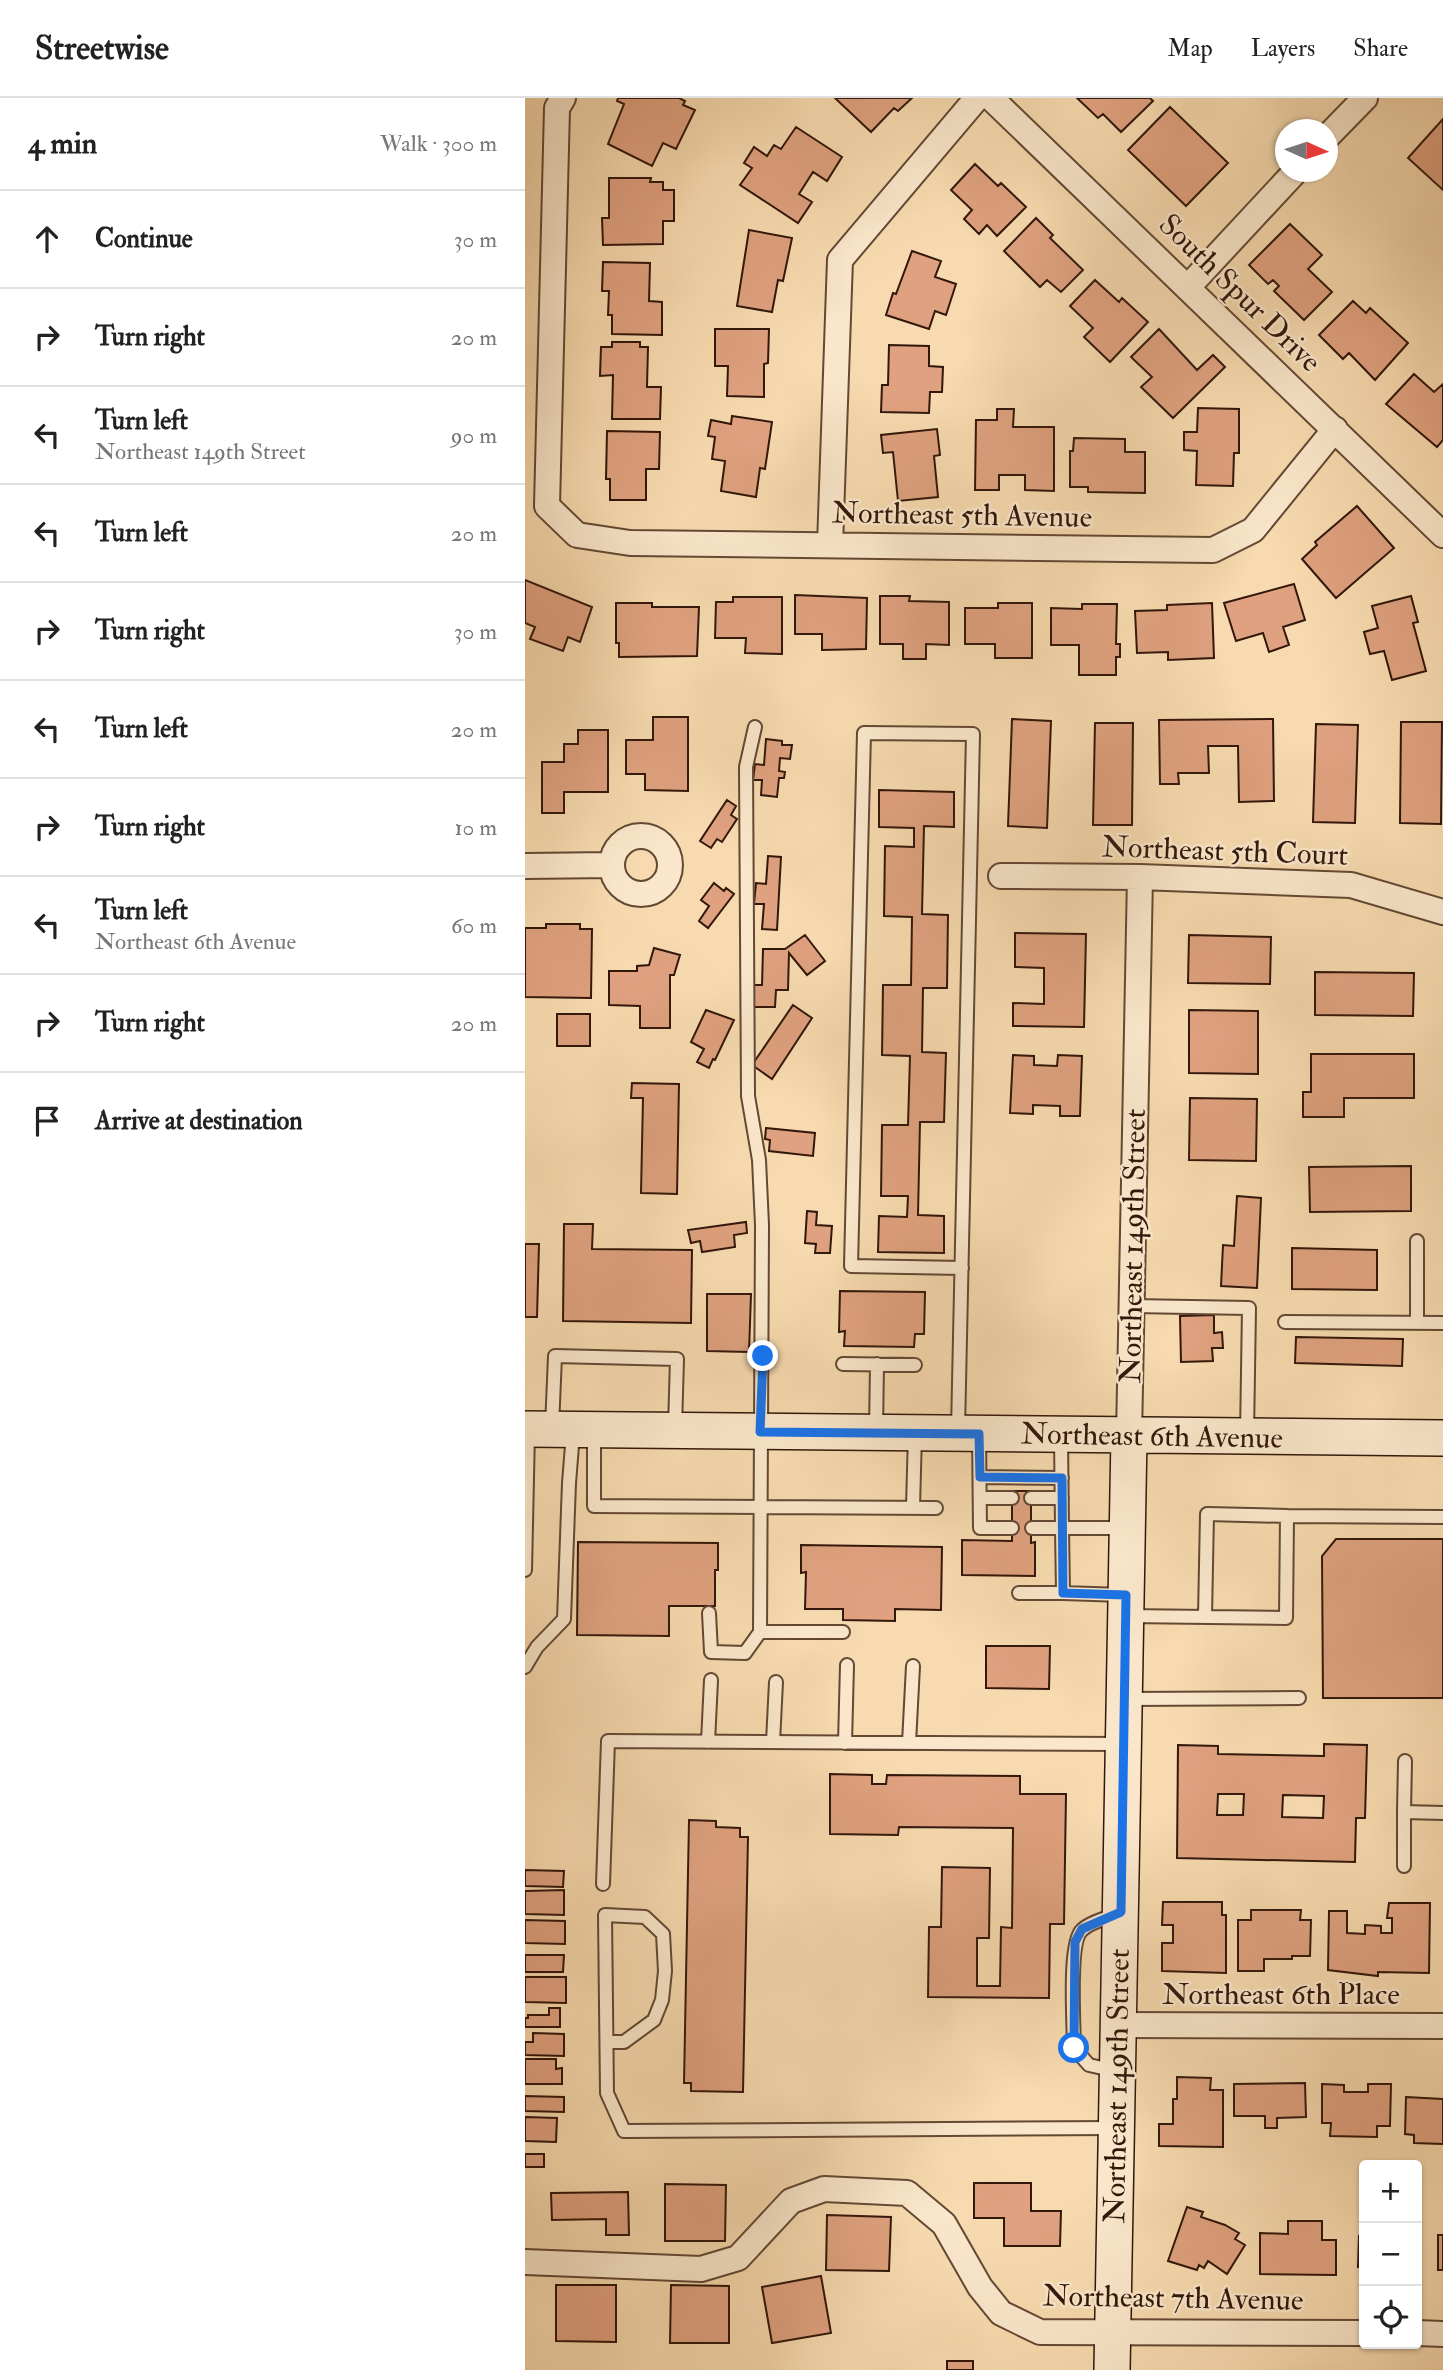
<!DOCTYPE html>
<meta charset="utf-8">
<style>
body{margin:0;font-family:"IM FELL Double Pica",serif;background:#f6f6f6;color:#222}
.controls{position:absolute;right:21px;bottom:21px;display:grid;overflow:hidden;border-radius:7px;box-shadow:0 2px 5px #0004}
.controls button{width:63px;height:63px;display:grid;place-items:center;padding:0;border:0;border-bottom:2px solid #e0e0e0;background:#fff;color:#222;font:35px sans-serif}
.compass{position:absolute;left:750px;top:21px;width:63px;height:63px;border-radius:50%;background:#fff;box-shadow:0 2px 5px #0004;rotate:93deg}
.stop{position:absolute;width:21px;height:21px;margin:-16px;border:5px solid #1a73e8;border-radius:50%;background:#fff}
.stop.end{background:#1a73e8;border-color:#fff;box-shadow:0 2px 7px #0008}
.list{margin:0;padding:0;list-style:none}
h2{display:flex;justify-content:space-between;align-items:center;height:91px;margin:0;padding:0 28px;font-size:30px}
h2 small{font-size:23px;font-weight:400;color:#767676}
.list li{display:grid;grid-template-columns:46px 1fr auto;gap:21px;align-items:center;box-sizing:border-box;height:98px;padding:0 28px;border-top:2px solid #e0e0e0}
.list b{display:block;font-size:26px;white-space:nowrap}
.list p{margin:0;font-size:23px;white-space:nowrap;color:#767676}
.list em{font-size:23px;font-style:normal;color:#767676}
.icon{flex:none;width:38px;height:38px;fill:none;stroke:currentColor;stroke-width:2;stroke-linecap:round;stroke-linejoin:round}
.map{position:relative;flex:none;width:918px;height:2272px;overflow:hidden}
header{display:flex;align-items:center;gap:42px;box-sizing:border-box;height:98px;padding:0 35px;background:#fff;border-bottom:2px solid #e0e0e0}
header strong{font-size:33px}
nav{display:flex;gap:38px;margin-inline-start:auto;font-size:24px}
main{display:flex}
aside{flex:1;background:#fff}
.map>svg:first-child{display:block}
</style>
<header>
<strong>Streetwise</strong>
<nav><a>Map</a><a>Layers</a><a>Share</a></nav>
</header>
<main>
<aside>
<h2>4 min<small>Walk · 300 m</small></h2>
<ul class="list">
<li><svg class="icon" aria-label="ahead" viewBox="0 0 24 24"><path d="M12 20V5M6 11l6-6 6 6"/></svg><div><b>Continue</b></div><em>30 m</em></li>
<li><svg class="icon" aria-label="right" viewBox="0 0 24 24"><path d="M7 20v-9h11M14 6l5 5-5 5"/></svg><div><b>Turn right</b></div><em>20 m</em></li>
<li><svg class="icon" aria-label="left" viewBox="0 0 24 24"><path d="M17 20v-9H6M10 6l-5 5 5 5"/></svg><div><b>Turn left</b><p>Northeast 149th Street</p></div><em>90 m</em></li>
<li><svg class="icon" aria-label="left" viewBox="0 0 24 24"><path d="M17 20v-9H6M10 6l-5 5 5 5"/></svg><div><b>Turn left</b></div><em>20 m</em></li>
<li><svg class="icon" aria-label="right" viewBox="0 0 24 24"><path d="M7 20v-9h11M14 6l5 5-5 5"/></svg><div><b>Turn right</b></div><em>30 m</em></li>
<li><svg class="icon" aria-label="left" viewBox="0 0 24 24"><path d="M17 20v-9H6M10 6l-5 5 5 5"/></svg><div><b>Turn left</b></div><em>20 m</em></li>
<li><svg class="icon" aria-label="right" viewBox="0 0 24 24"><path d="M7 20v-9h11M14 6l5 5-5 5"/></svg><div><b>Turn right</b></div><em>10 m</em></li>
<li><svg class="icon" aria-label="left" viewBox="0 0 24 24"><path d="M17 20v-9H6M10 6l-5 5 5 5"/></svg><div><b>Turn left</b><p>Northeast 6th Avenue</p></div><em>60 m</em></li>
<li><svg class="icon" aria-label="right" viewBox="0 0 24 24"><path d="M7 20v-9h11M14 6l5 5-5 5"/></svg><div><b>Turn right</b></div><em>20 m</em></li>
<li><svg class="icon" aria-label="arrive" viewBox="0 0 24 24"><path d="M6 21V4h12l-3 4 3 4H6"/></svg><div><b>Arrive at destination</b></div></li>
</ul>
</aside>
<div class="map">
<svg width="918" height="2272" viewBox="0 0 918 2272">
<rect width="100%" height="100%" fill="#f7daaf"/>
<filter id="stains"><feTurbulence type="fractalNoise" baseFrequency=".00286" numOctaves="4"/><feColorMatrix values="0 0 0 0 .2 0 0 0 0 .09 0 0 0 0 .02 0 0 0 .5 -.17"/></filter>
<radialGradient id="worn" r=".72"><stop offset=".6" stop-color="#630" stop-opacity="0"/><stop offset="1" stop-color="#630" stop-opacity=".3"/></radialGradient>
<path fill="#dfa17f" stroke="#32170b" stroke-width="2" fill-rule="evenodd" d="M 93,0 L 154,0 L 160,3 L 158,7 L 170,12 L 151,51 L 138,45 L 127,68 L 83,46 L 99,6 L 92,3 Z
M 310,0 L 387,0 L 373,13 L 369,10 L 346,34 Z
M 552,0 L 625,0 L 628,3 L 596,34 L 578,16 L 573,20 Z
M 645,9 L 703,65 L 661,108 L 603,52 Z
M 918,21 L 918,92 L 883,60 Z
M 271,29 L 317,59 L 302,83 L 288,74 L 274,96 L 287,104 L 273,125 L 215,87 L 227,70 L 219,65 L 229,49 L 242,58 L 249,47 L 256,51 Z
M 450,66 L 473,88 L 476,85 L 501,109 L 472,138 L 462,127 L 454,136 L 439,121 L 447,112 L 426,92 Z
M 84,80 L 126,80 L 125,84 L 138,84 L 138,92 L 149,92 L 149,123 L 138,123 L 138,146 L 78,147 L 77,120 L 84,120 Z
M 511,120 L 528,137 L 525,140 L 558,172 L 536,194 L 522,182 L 515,189 L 479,153 Z
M 765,126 L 797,157 L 783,171 L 807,194 L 779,222 L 749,193 L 754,188 L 748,182 L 743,186 L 724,167 Z
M 224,132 L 267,140 L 258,183 L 253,182 L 247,214 L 212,208 Z
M 387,153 L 416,163 L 410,179 L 431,186 L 421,217 L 410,213 L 404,231 L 361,217 L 368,195 L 371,196 Z
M 78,164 L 125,165 L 124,203 L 137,204 L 137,237 L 87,236 L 87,217 L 83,217 L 84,193 L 77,193 Z
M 570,182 L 594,204 L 597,200 L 623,224 L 585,264 L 559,239 L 568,230 L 545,208 Z
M 828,203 L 841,215 L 845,210 L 883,245 L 850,282 L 824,255 L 818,261 L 794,237 Z
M 190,231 L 244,231 L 243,265 L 239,266 L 239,299 L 202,298 L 203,268 L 190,268 Z
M 634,231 L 672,272 L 688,257 L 700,269 L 648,320 L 616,289 L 627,279 L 606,259 Z
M 87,244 L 115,244 L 115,249 L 123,249 L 122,289 L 136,289 L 135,321 L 87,321 L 88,277 L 75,278 L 76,249 L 87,249 Z
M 364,247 L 404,248 L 404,268 L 418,269 L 417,294 L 405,294 L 404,315 L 356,314 L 357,287 L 363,287 Z
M 889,276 L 909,294 L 918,286 L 918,342 L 912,349 L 861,306 Z
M 673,310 L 714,311 L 714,355 L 709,355 L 708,388 L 671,387 L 672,353 L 659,352 L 659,334 L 672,334 Z
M 472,311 L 489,311 L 488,329 L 529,329 L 529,393 L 500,392 L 500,377 L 474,377 L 474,392 L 450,392 L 451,322 L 472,322 Z
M 207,318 L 247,324 L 240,371 L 235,370 L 231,399 L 196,393 L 200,363 L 187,361 L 190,339 L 183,338 L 186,322 L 206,326 Z
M 412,331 L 415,357 L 409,358 L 413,399 L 373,403 L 368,354 L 358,355 L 356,337 Z
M 82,333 L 135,334 L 134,371 L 121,371 L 121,402 L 85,402 L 85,381 L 81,381 Z
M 549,340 L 600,341 L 600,354 L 620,354 L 620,395 L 563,394 L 563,389 L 545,389 L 545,353 L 548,353 Z
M 832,408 L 869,450 L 811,500 L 777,461 L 792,447 L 790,444 Z
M 0,482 L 67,509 L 55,544 L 43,539 L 38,553 L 5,541 L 10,529 L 0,525 Z
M 769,486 L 780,522 L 758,529 L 764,547 L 744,554 L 738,535 L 711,543 L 699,505 Z
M 270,497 L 342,500 L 341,551 L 297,552 L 297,536 L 270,536 Z
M 355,498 L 385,498 L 384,503 L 424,504 L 424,547 L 401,546 L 401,561 L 378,561 L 378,546 L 355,546 Z
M 886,498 L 893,524 L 888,525 L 901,573 L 867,582 L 859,553 L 845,556 L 839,534 L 853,530 L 847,508 Z
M 208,499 L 257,499 L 257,556 L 220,555 L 221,540 L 190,540 L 191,504 L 208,504 Z
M 91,505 L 127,505 L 127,509 L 174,509 L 172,558 L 94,559 L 94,545 L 91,545 Z
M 473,505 L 507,505 L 507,560 L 470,560 L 470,546 L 440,546 L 440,510 L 473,510 Z
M 687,505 L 689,560 L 643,562 L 643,554 L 612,555 L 610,513 L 642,512 L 642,507 Z
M 557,506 L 592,506 L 591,546 L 595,546 L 595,559 L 591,559 L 591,577 L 554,577 L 554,547 L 526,547 L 526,510 L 557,511 Z
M 128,619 L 163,619 L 163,693 L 120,692 L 120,676 L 101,676 L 101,642 L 128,642 Z
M 487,621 L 526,623 L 522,730 L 483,728 Z
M 748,621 L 749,703 L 714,704 L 713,648 L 683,648 L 684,675 L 653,675 L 654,686 L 635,686 L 634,622 Z
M 876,624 L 917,624 L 916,726 L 875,725 Z
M 570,625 L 608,625 L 607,727 L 568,727 Z
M 791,626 L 833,627 L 830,725 L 788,724 Z
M 53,632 L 83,632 L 83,694 L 39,694 L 39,715 L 17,715 L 17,664 L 39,664 L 39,646 L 53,646 Z
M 241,641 L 257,643 L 257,647 L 267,647 L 265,661 L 255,660 L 254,673 L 260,674 L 259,680 L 254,680 L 252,699 L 236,697 L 237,682 L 228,682 L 230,666 L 239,667 Z
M 354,692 L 429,694 L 429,729 L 399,728 L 397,816 L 423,817 L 422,890 L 398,890 L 397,954 L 421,955 L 419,1024 L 395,1024 L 393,1117 L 419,1118 L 419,1155 L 353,1154 L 354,1118 L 382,1119 L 383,1098 L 356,1098 L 357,1027 L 383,1027 L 385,958 L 357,957 L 358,887 L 386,887 L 387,819 L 359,818 L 360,748 L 389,749 L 389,730 L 354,729 Z
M 202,702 L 211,708 L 206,717 L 212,721 L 197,744 L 192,741 L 186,750 L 175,743 Z
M 243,758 L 256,759 L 252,832 L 237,831 L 239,806 L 229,806 L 231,785 L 241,786 Z
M 189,785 L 199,793 L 201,790 L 209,796 L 183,830 L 174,823 L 184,808 L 176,802 Z
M 21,826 L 55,826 L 55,831 L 67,831 L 66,900 L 0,899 L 0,830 L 21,830 Z
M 490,835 L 561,836 L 559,929 L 488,928 L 488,905 L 519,906 L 519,870 L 490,869 Z
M 280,837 L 300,863 L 282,877 L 264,855 L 263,892 L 251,892 L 250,909 L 225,909 L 226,887 L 237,887 L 238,851 L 260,851 Z
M 664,837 L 746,839 L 745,886 L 663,885 Z
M 129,850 L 155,857 L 149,877 L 145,877 L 145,930 L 115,930 L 115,908 L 84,907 L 84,873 L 112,873 L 112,868 L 124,867 Z
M 790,874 L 889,875 L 888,918 L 790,917 Z
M 268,907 L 287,920 L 247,981 L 227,967 Z
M 181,912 L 209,922 L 190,962 L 188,961 L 184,970 L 172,964 L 179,951 L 166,944 Z
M 664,912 L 733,913 L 733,976 L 664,975 Z
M 32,916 L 65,916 L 65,948 L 32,948 Z
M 786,956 L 889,956 L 889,1000 L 819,1000 L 819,1019 L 778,1019 L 778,994 L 786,994 Z
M 488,957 L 509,958 L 509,967 L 532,968 L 533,957 L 557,958 L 555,1018 L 535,1018 L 535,1008 L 508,1007 L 508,1016 L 485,1015 Z
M 107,985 L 154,986 L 152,1096 L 116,1095 L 118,1000 L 106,1000 Z
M 665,1000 L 732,1001 L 731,1063 L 664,1062 Z
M 241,1030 L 290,1035 L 288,1058 L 244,1053 L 245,1042 L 240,1041 Z
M 886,1068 L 886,1113 L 785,1114 L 784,1069 Z
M 712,1098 L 736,1100 L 732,1190 L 696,1188 L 698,1147 L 709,1148 Z
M 282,1113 L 292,1114 L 291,1127 L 307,1128 L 305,1155 L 290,1155 L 291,1146 L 280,1145 Z
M 221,1124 L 222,1135 L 209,1137 L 210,1149 L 177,1154 L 175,1143 L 166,1145 L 163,1132 Z
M 39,1126 L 68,1126 L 67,1151 L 167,1152 L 166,1225 L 38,1223 Z
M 0,1146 L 14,1146 L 12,1219 L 0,1219 Z
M 767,1150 L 852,1152 L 852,1192 L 767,1191 Z
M 315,1193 L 400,1194 L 399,1236 L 390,1236 L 389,1249 L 319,1248 L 320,1233 L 314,1234 Z
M 182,1196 L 226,1196 L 224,1254 L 182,1253 Z
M 689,1217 L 689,1235 L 697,1234 L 698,1250 L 687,1250 L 688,1263 L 656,1264 L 655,1218 Z
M 771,1239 L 878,1241 L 877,1268 L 770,1265 Z
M 487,1393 L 506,1393 L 506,1445 L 510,1444 L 510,1478 L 437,1477 L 437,1442 L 487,1443 Z
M 811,1441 L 918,1441 L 918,1600 L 798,1600 L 797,1458 Z
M 53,1444 L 193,1445 L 193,1472 L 190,1472 L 190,1508 L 144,1508 L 144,1538 L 52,1537 Z
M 276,1447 L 417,1449 L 416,1512 L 370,1511 L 370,1523 L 318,1522 L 318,1511 L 280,1511 L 281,1474 L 276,1475 Z
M 461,1548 L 525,1548 L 524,1591 L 461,1590 Z
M 799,1646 L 842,1647 L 840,1720 L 831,1720 L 830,1764 L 652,1760 L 653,1647 L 693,1648 L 693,1656 L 799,1658 ZM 693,1696 L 719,1696 L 718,1717 L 692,1717 ZM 758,1697 L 799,1698 L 798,1720 L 757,1719 Z
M 305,1676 L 347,1677 L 347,1686 L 361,1686 L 362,1677 L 495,1678 L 495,1696 L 541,1696 L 539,1826 L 525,1826 L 524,1900 L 403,1899 L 404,1829 L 416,1829 L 417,1769 L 465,1770 L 464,1840 L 452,1840 L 452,1888 L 475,1888 L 476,1829 L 487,1830 L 488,1730 L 374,1729 L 373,1737 L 305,1736 Z
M 164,1722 L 191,1723 L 191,1729 L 215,1730 L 215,1739 L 223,1739 L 218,1994 L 166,1993 L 166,1985 L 159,1985 Z
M 0,1772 L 39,1773 L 38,1789 L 0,1788 Z
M 39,1792 L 39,1817 L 0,1816 L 0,1793 Z
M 638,1804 L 697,1804 L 697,1817 L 701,1817 L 701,1875 L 637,1873 L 637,1845 L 648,1845 L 648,1827 L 637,1827 Z
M 864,1805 L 905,1805 L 904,1875 L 853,1874 L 853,1878 L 803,1872 L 804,1813 L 822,1813 L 822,1835 L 840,1836 L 840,1827 L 856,1828 L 856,1835 L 867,1835 L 867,1820 L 862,1820 Z
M 726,1812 L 776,1812 L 775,1822 L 786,1822 L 785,1858 L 767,1858 L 767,1861 L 739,1861 L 739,1873 L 713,1873 L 713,1822 L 726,1822 Z
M 0,1822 L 40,1823 L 40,1846 L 0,1845 Z
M 0,1857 L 39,1857 L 38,1874 L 0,1874 Z
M 0,1879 L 41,1879 L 41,1905 L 0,1904 Z
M 24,1910 L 35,1910 L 35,1929 L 0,1929 L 0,1920 L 3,1920 L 3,1917 L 24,1917 Z
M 8,1935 L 39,1936 L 39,1958 L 0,1957 L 0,1944 L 8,1944 Z
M 0,1961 L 31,1961 L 31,1971 L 37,1970 L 37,1986 L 0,1986 Z
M 652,1979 L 686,1980 L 685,1992 L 698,1992 L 698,2049 L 634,2048 L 634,2026 L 648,2026 L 648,2001 L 652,2001 Z
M 780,1985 L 781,2019 L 752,2020 L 752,2030 L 740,2030 L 740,2018 L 709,2018 L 709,1986 Z
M 797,1986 L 819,1987 L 819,1994 L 843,1994 L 843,1986 L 866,1986 L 865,2028 L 852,2028 L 852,2039 L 805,2038 L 806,2025 L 797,2025 Z
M 0,1998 L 39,1999 L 39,2014 L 0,2013 Z
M 881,1999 L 918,2001 L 918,2046 L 889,2045 L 889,2037 L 880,2036 Z
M 0,2019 L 32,2020 L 31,2044 L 0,2043 Z
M 0,2056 L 19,2056 L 19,2069 L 0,2069 Z
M 449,2085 L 506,2085 L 506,2113 L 536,2113 L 535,2148 L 479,2148 L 479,2120 L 449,2120 Z
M 140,2086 L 201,2087 L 200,2143 L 140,2143 Z
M 103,2094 L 104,2137 L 81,2137 L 81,2121 L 27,2122 L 26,2095 Z
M 662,2109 L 678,2114 L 676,2119 L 700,2127 L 714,2135 L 710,2141 L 720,2147 L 702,2176 L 683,2163 L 679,2170 L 674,2167 L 672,2172 L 643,2163 Z
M 302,2117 L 366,2119 L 364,2173 L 301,2172 Z
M 763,2123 L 797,2123 L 797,2142 L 811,2142 L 811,2177 L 735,2176 L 735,2135 L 763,2136 Z
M 913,2137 L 918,2137 L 918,2172 L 913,2172 Z
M 834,2138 L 839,2138 L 839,2169 L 833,2169 Z
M 296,2178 L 306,2235 L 247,2245 L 237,2189 Z
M 31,2187 L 91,2187 L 91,2244 L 31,2243 Z
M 146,2187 L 204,2188 L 204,2245 L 145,2245 Z
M 422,2263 L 448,2263 L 448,2272 L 422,2272 Z"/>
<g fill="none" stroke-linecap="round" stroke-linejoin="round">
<g stroke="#634834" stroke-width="16">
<path id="lane" d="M 230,629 L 221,669 L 223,998 L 234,1062 L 237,1127 L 235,1534 L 318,1534
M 607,1208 L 724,1210 L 722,1337
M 760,1224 L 918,1225
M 892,1225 L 892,1143
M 318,1266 L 390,1267
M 27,1329 L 30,1258 L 152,1261 L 150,1329
M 69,1332 L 69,1408 L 411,1410
M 351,1332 L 352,1266
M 433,1332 L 448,636 L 339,635 L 326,1168 L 437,1170
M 454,1337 L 455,1430 L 487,1430
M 455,1379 L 537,1380
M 455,1400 L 487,1400
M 506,1400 L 537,1400
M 388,1409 L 390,1336
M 507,1430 L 537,1430 L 536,1339
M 0,1472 L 3,1333
M 494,1495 L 538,1495
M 598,1497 L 538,1495 L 537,1430 L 601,1430
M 184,1515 L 186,1554 L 220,1555 L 235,1534
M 601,1518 L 761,1520 L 762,1418 L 918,1419
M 680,1519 L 682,1416 L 762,1418
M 0,1569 L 12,1549 L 39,1521 L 44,1385 L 48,1335
M 600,1601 L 774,1600
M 183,1644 L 186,1582
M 248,1644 L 251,1584
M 320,1645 L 322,1567
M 384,1645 L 388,1568
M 879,1714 L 880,1663
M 879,1768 L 879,1714 L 918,1715
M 78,1786 L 83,1643 L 595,1646
M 82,1944 L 99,1944 L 129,1922 L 137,1902 L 140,1873 L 138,1836 L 120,1819 L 80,1817 L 82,1995 L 99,2033 L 591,2030
M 591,1973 L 564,1967 L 549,1950 C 549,1929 543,1844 557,1832 C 565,1824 582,1820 592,1816"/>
</g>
<g stroke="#634834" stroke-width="28">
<path id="street" d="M 38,0 L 32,10 L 22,408 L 52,437 L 105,445 L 688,452 L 728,432 L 810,331
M 466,0 L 918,437
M 802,39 L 840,0
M 663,189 L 770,74
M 305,447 L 315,162 L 452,0
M87 767a29 29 0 1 1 58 0a29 29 0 1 1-58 0Z
M 0,768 L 86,767
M 476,778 L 615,779 L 826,787 L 918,814
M 604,1338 L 615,779
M 593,1927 L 918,1928
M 0,2164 L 176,2171 L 213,2160 L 266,2103 L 299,2091 L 382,2095 L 419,2126 L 455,2189 L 476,2215 L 515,2234 L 839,2235
M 892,2235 L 918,2236"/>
</g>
<g stroke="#32170b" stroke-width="38">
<path id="secondary" d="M 0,1331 L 918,1340
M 587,2272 L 604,1338"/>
</g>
<use href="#lane" stroke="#fae7cb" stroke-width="12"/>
<use href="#street" stroke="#fae7cb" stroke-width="24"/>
<use href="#secondary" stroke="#fae7cb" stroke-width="35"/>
</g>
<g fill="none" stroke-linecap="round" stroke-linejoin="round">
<path stroke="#1a73e8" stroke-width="9" d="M 238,1258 L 235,1334 L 454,1336 L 455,1379 L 537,1380 L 538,1495 L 601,1497 L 596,1814 L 557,1831 L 550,1844 L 549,1950"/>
</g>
<g text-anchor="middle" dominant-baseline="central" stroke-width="5" stroke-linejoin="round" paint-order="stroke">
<g font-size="30" fill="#32170b" stroke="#fae7cb">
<text transform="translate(715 195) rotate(44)">South Spur Drive</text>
<text transform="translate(437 417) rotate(1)">Northeast 5th Avenue</text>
<text transform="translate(700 753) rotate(2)">Northeast 5th Court</text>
<text transform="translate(608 1148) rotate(-89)">Northeast 149th Street</text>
<text transform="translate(627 1338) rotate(1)">Northeast 6th Avenue</text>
<text x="756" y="1896">Northeast 6th Place</text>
<text transform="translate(592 1988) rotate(-89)">Northeast 149th Street</text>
<text transform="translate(648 2200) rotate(1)">Northeast 7th Avenue</text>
</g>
</g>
<rect width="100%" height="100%" filter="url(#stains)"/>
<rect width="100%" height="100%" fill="url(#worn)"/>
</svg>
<div class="controls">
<button>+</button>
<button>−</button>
<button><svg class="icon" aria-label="locate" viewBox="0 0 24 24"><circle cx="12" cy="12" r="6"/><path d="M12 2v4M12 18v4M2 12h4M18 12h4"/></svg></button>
</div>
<svg class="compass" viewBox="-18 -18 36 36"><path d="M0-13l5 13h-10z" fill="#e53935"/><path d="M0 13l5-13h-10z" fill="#767676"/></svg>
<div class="stop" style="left:549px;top:1950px"></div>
<div class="stop end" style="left:238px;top:1258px"></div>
</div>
</main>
